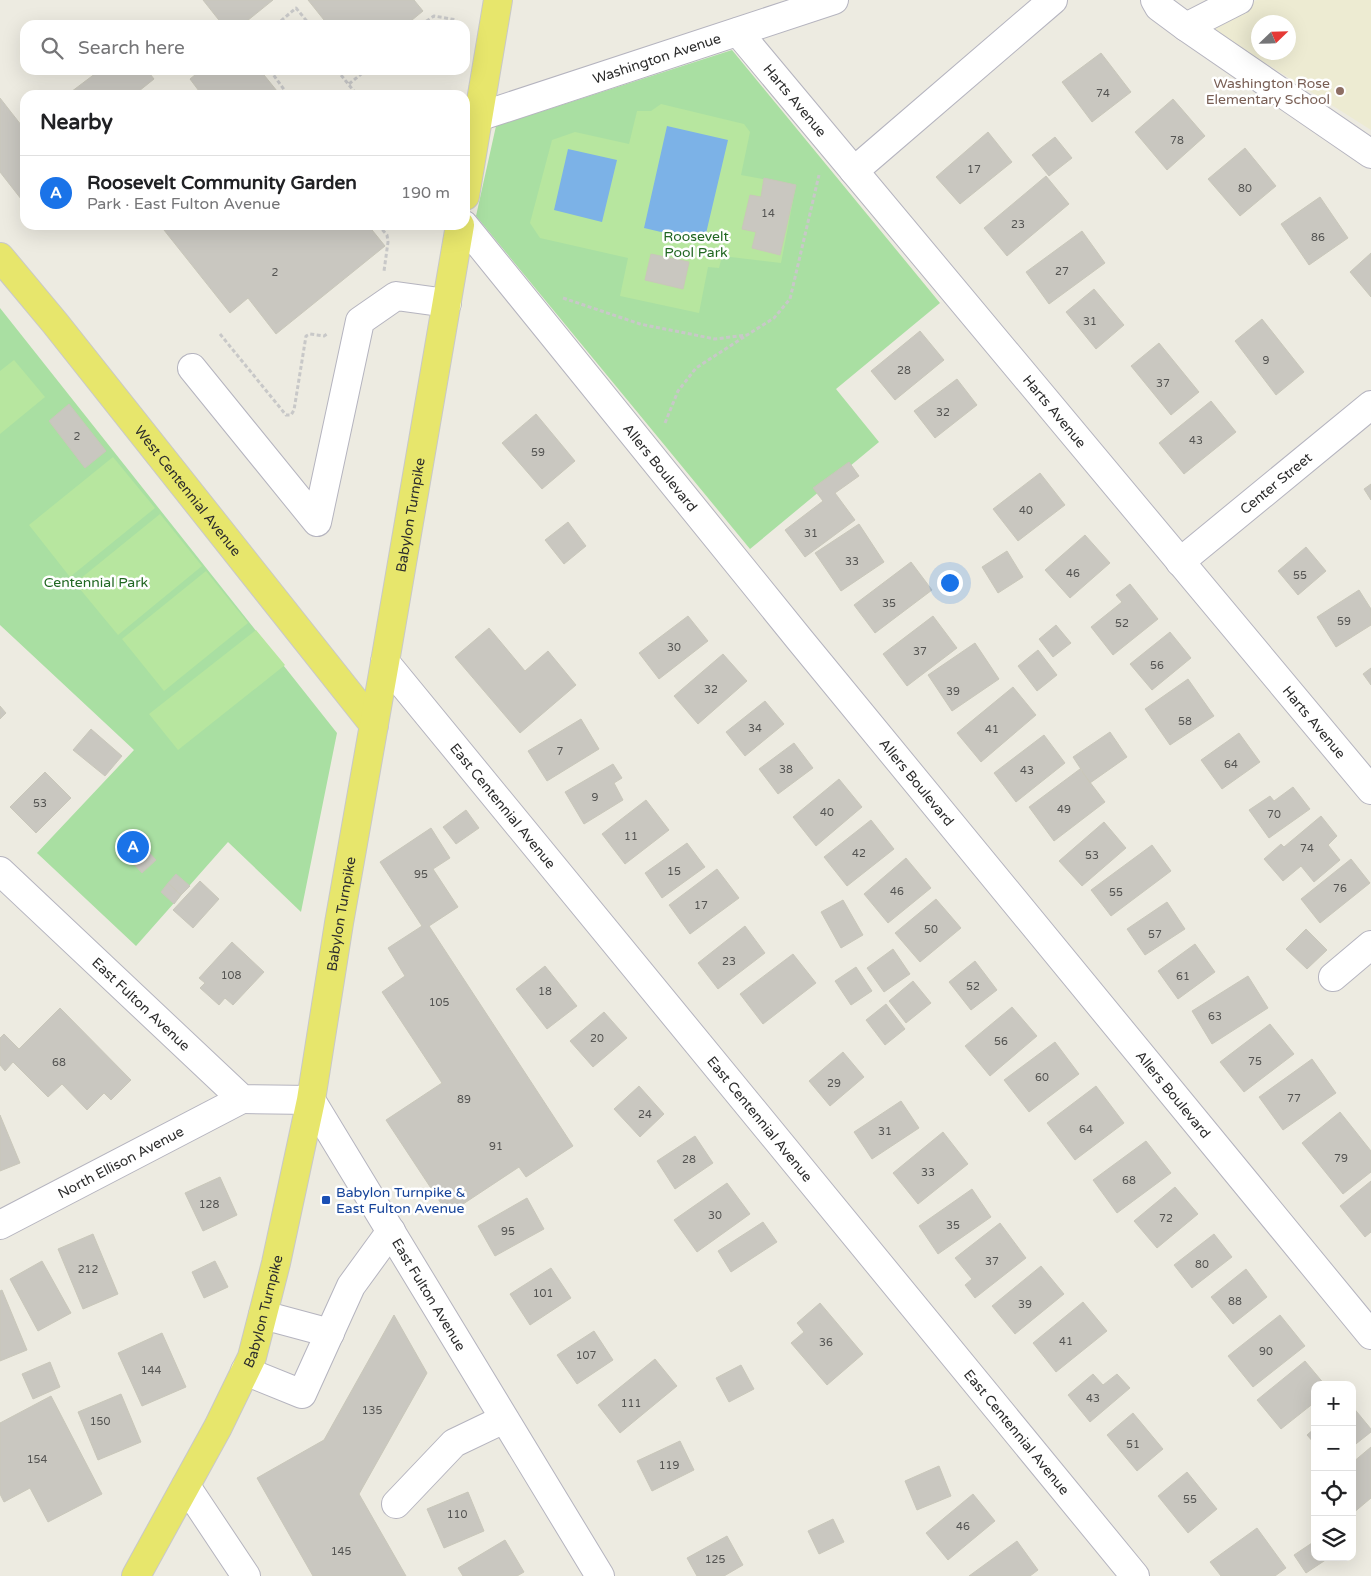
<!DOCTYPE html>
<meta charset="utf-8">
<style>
body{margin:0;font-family:"Varela Round",sans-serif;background:#f6f6f6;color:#202124}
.controls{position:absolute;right:15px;bottom:15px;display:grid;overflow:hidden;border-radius:10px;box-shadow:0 5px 20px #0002}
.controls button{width:45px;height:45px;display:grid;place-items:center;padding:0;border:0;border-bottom:1px solid #e0e0e0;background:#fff;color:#202124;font:25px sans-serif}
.compass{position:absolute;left:1251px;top:15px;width:45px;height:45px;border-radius:50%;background:#fff;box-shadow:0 5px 20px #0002;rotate:67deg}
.you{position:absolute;left:949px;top:582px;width:18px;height:18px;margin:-12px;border:4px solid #fff;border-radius:50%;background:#1a73e8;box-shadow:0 0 0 8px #1a73e833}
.badge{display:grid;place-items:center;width:32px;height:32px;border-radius:50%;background:#1a73e8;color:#fff;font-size:16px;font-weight:700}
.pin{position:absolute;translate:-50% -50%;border:2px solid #fff;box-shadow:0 1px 5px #0006}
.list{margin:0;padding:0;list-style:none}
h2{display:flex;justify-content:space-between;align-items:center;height:65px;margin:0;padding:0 20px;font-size:21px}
h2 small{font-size:16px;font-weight:400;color:#757577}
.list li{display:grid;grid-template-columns:32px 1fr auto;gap:15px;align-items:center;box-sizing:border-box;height:75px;padding:0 20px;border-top:1px solid #e0e0e0}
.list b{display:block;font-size:19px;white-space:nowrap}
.list p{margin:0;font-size:16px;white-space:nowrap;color:#757577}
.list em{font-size:16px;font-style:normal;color:#757577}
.icon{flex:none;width:28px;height:28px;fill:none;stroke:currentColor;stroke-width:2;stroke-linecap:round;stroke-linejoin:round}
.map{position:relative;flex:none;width:1371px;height:1576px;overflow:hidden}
.search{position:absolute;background:#fff;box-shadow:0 5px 20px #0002;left:20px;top:20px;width:450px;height:55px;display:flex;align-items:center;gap:12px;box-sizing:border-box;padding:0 18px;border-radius:15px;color:#757577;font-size:19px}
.panel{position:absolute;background:#fff;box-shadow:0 5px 20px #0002;left:20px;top:90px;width:450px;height:140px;border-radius:15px}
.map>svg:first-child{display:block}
</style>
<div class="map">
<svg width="1371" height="1576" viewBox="0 0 1371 1576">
<rect width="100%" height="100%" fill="#edebe1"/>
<path fill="#edebd2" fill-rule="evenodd" d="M 1257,0 L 1371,0 L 1371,130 L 1205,25 ZM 1258,22 L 1288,22 L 1288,52 L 1258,52 Z"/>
<path fill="#a9dfa2" d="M 732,50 L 940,303 L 836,389 L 879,442 L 750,549 L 476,216 L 496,126 Z
M 0,308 L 337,733 L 301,912 L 228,842 L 136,946 L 37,853 L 134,750 L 0,625 Z"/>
<path fill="#b7e69f" d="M 661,104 L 744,124 L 750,132 L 741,175 L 796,185 L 781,263 L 722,256 L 719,268 L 708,267 L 699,313 L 620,296 L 628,258 L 540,238 L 530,223 L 552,140 L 575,132 L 629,144 L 637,111 L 651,111 Z
M 14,360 L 45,397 L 0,434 L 0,371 Z
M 113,457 L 155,508 L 70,577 L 29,525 Z
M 160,514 L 202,566 L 118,635 L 75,583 Z
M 206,571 L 248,623 L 164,691 L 122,639 Z
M 256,630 L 285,665 L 178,750 L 149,714 Z"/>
<path fill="#7cb2e7" d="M 667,126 L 728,140 L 704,242 L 644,228 Z
M 568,149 L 617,160 L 602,222 L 554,210 Z"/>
<path fill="#c9c7c0" stroke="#c9c7ba" d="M 203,0 L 273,0 L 242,25 L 221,25 L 222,24 Z
M 308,0 L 414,0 L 423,11 L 406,25 L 328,25 Z
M 1101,53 L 1131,92 L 1092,122 L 1062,82 Z
M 100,70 L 147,70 L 154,79 L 134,95 L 67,95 Z
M 201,70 L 260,70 L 277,91 L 273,95 L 202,95 L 190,79 Z
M 0,98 L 25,130 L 25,204 L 0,172 Z
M 1173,99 L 1205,136 L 1167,170 L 1135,132 Z
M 988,132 L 1012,162 L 960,204 L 936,177 Z
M 1055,137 L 1072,158 L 1049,176 L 1032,155 Z
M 1245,148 L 1276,186 L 1240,216 L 1208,179 Z
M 1046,176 L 1069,204 L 1007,256 L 984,228 Z
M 764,178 L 796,185 L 780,255 L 752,248 L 756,232 L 742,229 L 750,195 L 761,197 Z
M 1320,197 L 1348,238 L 1309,265 L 1281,224 Z
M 160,225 L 266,225 L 270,229 L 275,225 L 368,225 L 385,246 L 276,334 L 248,298 L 230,313 Z
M 1082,231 L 1105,263 L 1049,304 L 1026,272 Z
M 1371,253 L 1371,297 L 1350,272 Z
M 651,254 L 689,262 L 683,289 L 645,280 Z
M 1094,289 L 1124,325 L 1096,349 L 1066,312 Z
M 1262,319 L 1304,372 L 1276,395 L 1235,341 Z
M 920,331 L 944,360 L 895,400 L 871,371 Z
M 1159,343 L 1199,392 L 1171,415 L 1131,366 Z
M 957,379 L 977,405 L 935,438 L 914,411 Z
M 1211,401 L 1236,432 L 1184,474 L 1159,443 Z
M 69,404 L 106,451 L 85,468 L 49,421 Z
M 536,414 L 575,461 L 542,489 L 502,443 Z
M 849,462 L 859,476 L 835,493 L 855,520 L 805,557 L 785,530 L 823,501 L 813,488 Z
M 1040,473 L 1065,505 L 1018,541 L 993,509 Z
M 1371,484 L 1371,500 L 1364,489 Z
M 568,522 L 586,546 L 564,564 L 545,540 Z
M 859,524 L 884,562 L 841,591 L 815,553 Z
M 1085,535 L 1110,563 L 1070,598 L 1045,570 Z
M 1306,547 L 1326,571 L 1298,595 L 1278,571 Z
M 1007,551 L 1023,577 L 998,593 L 982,567 Z
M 911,562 L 932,590 L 875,633 L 854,605 Z
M 1130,584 L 1158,619 L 1113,655 L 1091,627 L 1122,602 L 1116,595 Z
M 1359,590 L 1371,609 L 1371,625 L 1336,647 L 1317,617 Z
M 688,616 L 708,641 L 659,679 L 639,653 Z
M 933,616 L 957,648 L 907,686 L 883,654 Z
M 1056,625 L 1071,643 L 1053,657 L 1039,639 Z
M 489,628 L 525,671 L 548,651 L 576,685 L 520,733 L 455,657 Z
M 1170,632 L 1191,658 L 1152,690 L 1130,664 Z
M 975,643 L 999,679 L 952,711 L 928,675 Z
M 1038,650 L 1057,675 L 1037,691 L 1018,666 Z
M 723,654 L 747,681 L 698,724 L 674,696 Z
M 1371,668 L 1371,685 L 1363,674 Z
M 1188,679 L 1214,716 L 1170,745 L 1145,709 Z
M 1013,687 L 1036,715 L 981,762 L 957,733 Z
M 765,701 L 784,724 L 745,756 L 726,732 Z
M 0,706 L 6,713 L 0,719 Z
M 581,719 L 599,749 L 547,781 L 528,751 Z
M 91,729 L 122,756 L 105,776 L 73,750 Z
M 1110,732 L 1127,757 L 1090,783 L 1073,757 Z
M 1239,733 L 1260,762 L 1222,789 L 1201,760 Z
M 1044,735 L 1065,763 L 1016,802 L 994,773 Z
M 794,743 L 813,768 L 778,794 L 759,769 Z
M 613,764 L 622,778 L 614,783 L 623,800 L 584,824 L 565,792 Z
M 1080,769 L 1105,802 L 1054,841 L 1029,807 Z
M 45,772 L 71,798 L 36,833 L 10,807 Z
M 839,779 L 862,807 L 816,846 L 793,817 Z
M 1293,787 L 1310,809 L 1269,838 L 1249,810 L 1270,796 L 1274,801 Z
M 646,800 L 669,830 L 625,864 L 602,834 Z
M 466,810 L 479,828 L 456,844 L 443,827 Z
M 1321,816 L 1337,836 L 1328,845 L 1340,860 L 1314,882 L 1301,866 L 1283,881 L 1264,859 L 1281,844 L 1284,847 Z
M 871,820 L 894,849 L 847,886 L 824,857 Z
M 1104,822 L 1126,848 L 1082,886 L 1059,861 Z
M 431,828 L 450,858 L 433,869 L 458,907 L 429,926 L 573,1146 L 526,1177 L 519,1167 L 448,1214 L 386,1120 L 442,1083 L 382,992 L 405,976 L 388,948 L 422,926 L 380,862 Z
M 687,843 L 705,867 L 662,898 L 645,873 Z
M 1152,845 L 1171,871 L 1111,916 L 1091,890 Z
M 145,848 L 156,860 L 142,873 L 131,861 Z
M 906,858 L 931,888 L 888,923 L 864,894 Z
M 1351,859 L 1370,883 L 1320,923 L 1301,899 Z
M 717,869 L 739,898 L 690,934 L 669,905 Z
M 176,874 L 190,886 L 181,895 L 168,883 Z
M 200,881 L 219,899 L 193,928 L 173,910 Z
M 168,883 L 181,895 L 174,904 L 161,892 Z
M 936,899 L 961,928 L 920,962 L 895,933 Z
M 843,900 L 863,935 L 841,948 L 821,912 Z
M 1167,902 L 1185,929 L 1145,955 L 1127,929 Z
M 745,926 L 765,953 L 718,989 L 698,963 Z
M 1306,929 L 1327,950 L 1307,969 L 1286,949 Z
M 232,942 L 264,972 L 233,1005 L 225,998 L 219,1005 L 200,988 L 205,983 L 199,978 Z
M 1195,944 L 1215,972 L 1178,999 L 1158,971 Z
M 893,949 L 910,974 L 884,992 L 867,968 Z
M 793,954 L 816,983 L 763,1024 L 740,994 Z
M 975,961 L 997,990 L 971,1010 L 949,982 Z
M 545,966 L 577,1006 L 547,1029 L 516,989 Z
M 856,967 L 872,991 L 851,1005 L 835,981 Z
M 1248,976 L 1268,1008 L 1212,1044 L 1192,1011 Z
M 913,981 L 931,1003 L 906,1023 L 889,1001 Z
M 886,1004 L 905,1029 L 885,1045 L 866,1020 Z
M 1012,1007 L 1037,1036 L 990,1076 L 965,1046 Z
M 60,1008 L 131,1080 L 111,1100 L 104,1093 L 87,1110 L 62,1084 L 48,1097 L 13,1062 L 5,1071 L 0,1065 L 0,1038 L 4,1034 L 19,1049 Z
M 604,1012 L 627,1038 L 593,1067 L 570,1041 Z
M 1270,1024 L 1294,1054 L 1244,1092 L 1220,1062 Z
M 1055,1042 L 1079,1074 L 1029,1112 L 1004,1080 Z
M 843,1052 L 864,1077 L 830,1106 L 809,1081 Z
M 1312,1059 L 1336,1093 L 1283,1130 L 1259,1097 Z
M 639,1086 L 664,1114 L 640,1137 L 614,1109 Z
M 1096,1086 L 1124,1123 L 1075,1160 L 1047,1123 Z
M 901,1101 L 919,1128 L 872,1159 L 854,1132 Z
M 1340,1112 L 1371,1151 L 1371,1172 L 1343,1194 L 1302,1143 Z
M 0,1115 L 20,1163 L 0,1171 Z
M 943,1132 L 968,1164 L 918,1204 L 893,1173 Z
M 695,1136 L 713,1163 L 675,1189 L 657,1161 Z
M 1146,1141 L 1171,1173 L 1117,1213 L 1093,1180 Z
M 220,1177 L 237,1215 L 203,1231 L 185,1193 Z
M 1371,1181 L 1371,1232 L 1365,1237 L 1340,1206 Z
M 727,1183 L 750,1214 L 697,1252 L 674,1220 Z
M 1175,1187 L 1198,1214 L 1157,1248 L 1134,1221 Z
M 972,1189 L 991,1217 L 938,1254 L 919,1226 Z
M 527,1198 L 544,1229 L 495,1256 L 478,1226 Z
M 763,1222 L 777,1242 L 731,1272 L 718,1251 Z
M 1000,1223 L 1026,1258 L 975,1298 L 965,1285 L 972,1279 L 955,1258 Z
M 93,1234 L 118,1294 L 83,1309 L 58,1249 Z
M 1214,1234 L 1232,1257 L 1192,1288 L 1174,1265 Z
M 42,1261 L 71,1313 L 38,1331 L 10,1279 Z
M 215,1261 L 228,1287 L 204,1298 L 192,1272 Z
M 1041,1266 L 1064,1294 L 1015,1334 L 992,1306 Z
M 551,1268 L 571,1298 L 530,1325 L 510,1294 Z
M 1246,1269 L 1267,1297 L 1233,1324 L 1211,1297 Z
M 2,1290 L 27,1350 L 0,1361 L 0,1291 Z
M 1083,1302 L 1107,1331 L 1056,1372 L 1033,1343 Z
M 820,1303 L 863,1354 L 827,1385 L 791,1343 L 804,1332 L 797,1323 Z
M 394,1315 L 427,1373 L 359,1494 L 406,1576 L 313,1576 L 257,1478 L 324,1440 Z
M 1280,1315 L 1305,1346 L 1253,1387 L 1228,1356 Z
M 594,1331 L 613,1360 L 577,1384 L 557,1355 Z
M 162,1333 L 186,1387 L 142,1406 L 118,1353 Z
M 655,1359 L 677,1386 L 620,1433 L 598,1405 Z
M 1305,1361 L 1325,1385 L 1315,1385 L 1315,1402 L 1281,1429 L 1257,1400 Z
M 50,1362 L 60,1387 L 33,1399 L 22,1374 Z
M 741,1365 L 754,1389 L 729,1402 L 716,1378 Z
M 1093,1374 L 1103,1385 L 1117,1374 L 1130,1388 L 1090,1422 L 1068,1395 Z
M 121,1394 L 141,1442 L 98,1460 L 78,1412 Z
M 51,1396 L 102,1494 L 48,1522 L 30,1488 L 4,1502 L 0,1494 L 0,1423 Z
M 1352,1406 L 1371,1429 L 1371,1432 L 1352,1447 Z
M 1133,1413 L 1163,1449 L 1137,1471 L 1107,1435 Z
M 1315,1428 L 1315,1444 L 1307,1435 Z
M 680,1441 L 694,1470 L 652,1491 L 637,1461 Z
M 1371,1447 L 1371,1498 L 1352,1514 L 1352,1463 Z
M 939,1466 L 951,1496 L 917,1510 L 905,1481 Z
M 1187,1472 L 1217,1509 L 1188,1533 L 1158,1496 Z
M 468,1492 L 484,1531 L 444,1548 L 427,1509 Z
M 973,1494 L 995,1521 L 948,1560 L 926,1533 Z
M 833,1519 L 844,1542 L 819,1554 L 808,1531 Z
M 1257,1528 L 1286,1568 L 1275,1576 L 1221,1576 L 1210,1562 Z
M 727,1536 L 743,1565 L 724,1576 L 697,1576 L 687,1558 Z
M 505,1540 L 524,1572 L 517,1576 L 463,1576 L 458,1568 Z
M 1017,1541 L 1038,1570 L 1030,1576 L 969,1576 Z
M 1315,1541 L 1315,1557 L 1330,1557 L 1306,1573 L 1294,1555 Z"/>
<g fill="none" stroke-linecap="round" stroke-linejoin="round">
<g stroke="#b5b4bf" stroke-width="30">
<g id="minor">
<path d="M 1155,0 L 1159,7 L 1186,27 L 1371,154"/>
<path d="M 1186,27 L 1239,0"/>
<path id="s1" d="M 738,32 L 1371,790"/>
<path id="s2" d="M 478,117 L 834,0"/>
<path d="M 854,171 L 1053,0"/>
<path id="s3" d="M 464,225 L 800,640 L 1371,1335"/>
<path d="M 192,368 L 317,522 L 360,321 L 396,296 L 447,303"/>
<path id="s4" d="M 1180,562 L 1371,405"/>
<path id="s5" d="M 385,662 L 1135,1576"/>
<path id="s6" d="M 0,871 L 242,1099 L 311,1100 L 600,1576"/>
<path d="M 1333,977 L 1371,945"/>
<path id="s7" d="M 0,1225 L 242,1099"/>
<path d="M 263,1315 L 330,1333"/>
<path d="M 245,1371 L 302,1394 L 351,1286 L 391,1231"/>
<path d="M 186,1486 L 246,1576"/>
<path d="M 396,1504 L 454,1443 L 504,1419"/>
</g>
</g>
<g stroke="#c8c8c8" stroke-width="30">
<g id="major">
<path d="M 465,196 L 498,0"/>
<path id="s8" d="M 0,257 L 55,323 L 374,725"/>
<path id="s9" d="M 136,1576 L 218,1427 L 252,1357 L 276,1263 L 311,1100 L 339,923 L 385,662 L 460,225"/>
</g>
</g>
<path stroke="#c8c8c8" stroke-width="3" stroke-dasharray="4 2.5" stroke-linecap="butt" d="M 276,25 L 296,8 L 310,25
M 421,25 L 434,16 L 457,20
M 270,70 L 288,95
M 337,70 L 357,95
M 349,84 L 366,70
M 351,95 L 355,92
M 378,225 L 387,235 L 388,242 L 384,271
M 563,298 L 640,324 L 715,339 L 747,335 L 774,318 L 790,299 L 819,175
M 220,334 L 286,415 L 291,415 L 294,410 L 306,336 L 310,334 L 324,336 L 327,334
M 665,423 L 678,391 L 696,368 L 744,337"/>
<use href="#minor" stroke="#fff" stroke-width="28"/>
<use href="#major" stroke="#e7e66c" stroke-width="28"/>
</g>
<circle fill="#8d6e63" stroke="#fff" stroke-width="2" cx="1340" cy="91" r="5"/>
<rect fill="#1a4fb4" stroke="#fff" stroke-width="2" x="321" y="1195" width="10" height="10" rx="2.5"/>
<g text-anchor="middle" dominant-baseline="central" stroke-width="5" stroke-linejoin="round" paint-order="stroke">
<g font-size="11" fill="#545452">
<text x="1103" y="93">74</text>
<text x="1177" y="140">78</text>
<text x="974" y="169">17</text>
<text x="1245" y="188">80</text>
<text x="768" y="213">14</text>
<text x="1018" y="224">23</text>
<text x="1318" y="237">86</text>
<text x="1062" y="271">27</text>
<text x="275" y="272">2</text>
<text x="1090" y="321">31</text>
<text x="1266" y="360">9</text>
<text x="904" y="370">28</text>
<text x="1163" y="383">37</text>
<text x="943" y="412">32</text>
<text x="77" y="436">2</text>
<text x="1196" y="440">43</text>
<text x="538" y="452">59</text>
<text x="1026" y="510">40</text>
<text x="811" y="533">31</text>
<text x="852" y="561">33</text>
<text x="1073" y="573">46</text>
<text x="1300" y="575">55</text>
<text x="889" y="603">35</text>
<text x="1344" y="621">59</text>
<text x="1122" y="623">52</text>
<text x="674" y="647">30</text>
<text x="920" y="651">37</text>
<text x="1157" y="665">56</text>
<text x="711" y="689">32</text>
<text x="953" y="691">39</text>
<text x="1185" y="721">58</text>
<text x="755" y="728">34</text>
<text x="992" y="729">41</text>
<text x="560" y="751">7</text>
<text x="1231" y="764">64</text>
<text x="786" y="769">38</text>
<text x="1027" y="770">43</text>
<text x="595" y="797">9</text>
<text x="40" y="803">53</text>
<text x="1064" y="809">49</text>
<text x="827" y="812">40</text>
<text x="1274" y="814">70</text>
<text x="631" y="836">11</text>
<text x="1307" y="848">74</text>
<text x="859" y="853">42</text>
<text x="1092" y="855">53</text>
<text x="674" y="871">15</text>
<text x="421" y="874">95</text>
<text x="1340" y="888">76</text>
<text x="897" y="891">46</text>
<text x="1116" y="892">55</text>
<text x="701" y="905">17</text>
<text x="931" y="929">50</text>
<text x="1155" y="934">57</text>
<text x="729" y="961">23</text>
<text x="231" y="975">108</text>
<text x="1183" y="976">61</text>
<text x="973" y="986">52</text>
<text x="545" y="991">18</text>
<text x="439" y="1002">105</text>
<text x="1215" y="1016">63</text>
<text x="597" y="1038">20</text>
<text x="1001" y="1041">56</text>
<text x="1255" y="1061">75</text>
<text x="59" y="1062">68</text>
<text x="1042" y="1077">60</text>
<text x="834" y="1083">29</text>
<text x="1294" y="1098">77</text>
<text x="464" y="1099">89</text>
<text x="645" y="1114">24</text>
<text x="1086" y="1129">64</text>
<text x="885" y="1131">31</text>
<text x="496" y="1146">91</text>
<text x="1341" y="1158">79</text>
<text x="689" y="1159">28</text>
<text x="928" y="1172">33</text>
<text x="1129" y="1180">68</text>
<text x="209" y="1204">128</text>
<text x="715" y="1215">30</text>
<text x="1166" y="1218">72</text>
<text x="953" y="1225">35</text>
<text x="508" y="1231">95</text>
<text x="992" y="1261">37</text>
<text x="1202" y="1264">80</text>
<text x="88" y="1269">212</text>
<text x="543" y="1293">101</text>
<text x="1235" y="1301">88</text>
<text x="1025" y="1304">39</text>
<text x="1066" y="1341">41</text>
<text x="826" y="1342">36</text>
<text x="1266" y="1351">90</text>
<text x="586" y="1355">107</text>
<text x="151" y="1370">144</text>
<text x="1093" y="1398">43</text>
<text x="631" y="1403">111</text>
<text x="372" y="1410">135</text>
<text x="100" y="1421">150</text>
<text x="1133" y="1444">51</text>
<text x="37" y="1459">154</text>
<text x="669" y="1465">119</text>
<text x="1190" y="1499">55</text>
<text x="457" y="1514">110</text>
<text x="963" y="1526">46</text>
<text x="341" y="1551">145</text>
<text x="715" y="1559">125</text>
</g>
<g font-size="14" fill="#2d2d2d" stroke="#fff">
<text stroke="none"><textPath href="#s2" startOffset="188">Washington Avenue</textPath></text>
<text stroke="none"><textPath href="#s1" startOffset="89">Harts Avenue</textPath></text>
<text stroke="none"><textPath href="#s1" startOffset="494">Harts Avenue</textPath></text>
<text stroke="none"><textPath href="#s3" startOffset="312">Allers Boulevard</textPath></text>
<text stroke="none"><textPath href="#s4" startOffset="124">Center Street</textPath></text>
<text stroke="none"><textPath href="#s8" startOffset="300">West Centennial Avenue</textPath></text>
<text stroke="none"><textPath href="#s9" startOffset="1105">Babylon Turnpike</textPath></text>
<text stroke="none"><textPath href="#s1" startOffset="899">Harts Avenue</textPath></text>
<text stroke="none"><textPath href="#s3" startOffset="718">Allers Boulevard</textPath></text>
<text stroke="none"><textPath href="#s5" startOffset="186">East Centennial Avenue</textPath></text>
<text stroke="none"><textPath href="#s9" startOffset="700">Babylon Turnpike</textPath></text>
<text stroke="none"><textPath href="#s6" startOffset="194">East Fulton Avenue</textPath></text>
<text stroke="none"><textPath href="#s3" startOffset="1122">Allers Boulevard</textPath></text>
<text stroke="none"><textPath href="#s5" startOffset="591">East Centennial Avenue</textPath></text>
<text stroke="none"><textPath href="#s7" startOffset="136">North Ellison Avenue</textPath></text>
<text stroke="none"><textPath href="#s6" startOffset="629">East Fulton Avenue</textPath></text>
<text stroke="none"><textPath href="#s9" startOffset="295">Babylon Turnpike</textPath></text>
<text stroke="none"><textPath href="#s5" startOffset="996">East Centennial Avenue</textPath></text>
</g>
<g font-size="14" fill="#785e54" stroke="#fff" text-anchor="end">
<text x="1330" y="83">Washington Rose<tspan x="1330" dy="16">Elementary School</tspan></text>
</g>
<g font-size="14" fill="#216722" stroke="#fff">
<text x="696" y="236">Roosevelt<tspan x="696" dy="16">Pool Park</tspan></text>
<text x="96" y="582">Centennial Park</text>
</g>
<g font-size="14" fill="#164399" stroke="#fff" text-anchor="start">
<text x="336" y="1192">Babylon Turnpike &amp;<tspan x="336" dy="16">East Fulton Avenue</tspan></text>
</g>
</g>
</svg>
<div class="controls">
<button>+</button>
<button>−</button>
<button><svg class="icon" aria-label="locate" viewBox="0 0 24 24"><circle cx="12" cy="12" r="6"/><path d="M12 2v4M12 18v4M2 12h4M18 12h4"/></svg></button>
<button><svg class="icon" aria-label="layers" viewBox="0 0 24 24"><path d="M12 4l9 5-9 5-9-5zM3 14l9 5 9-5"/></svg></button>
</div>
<svg class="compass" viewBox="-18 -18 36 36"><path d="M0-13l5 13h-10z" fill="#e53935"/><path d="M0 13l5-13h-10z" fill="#757577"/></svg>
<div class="you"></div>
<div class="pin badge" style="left:133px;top:847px">A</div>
<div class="search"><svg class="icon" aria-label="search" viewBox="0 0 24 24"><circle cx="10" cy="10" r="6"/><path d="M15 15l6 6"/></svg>Search here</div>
<section class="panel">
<h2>Nearby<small></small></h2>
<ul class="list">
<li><span class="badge">A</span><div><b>Roosevelt Community Garden</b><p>Park · East Fulton Avenue</p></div><em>190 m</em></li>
</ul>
</section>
</div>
